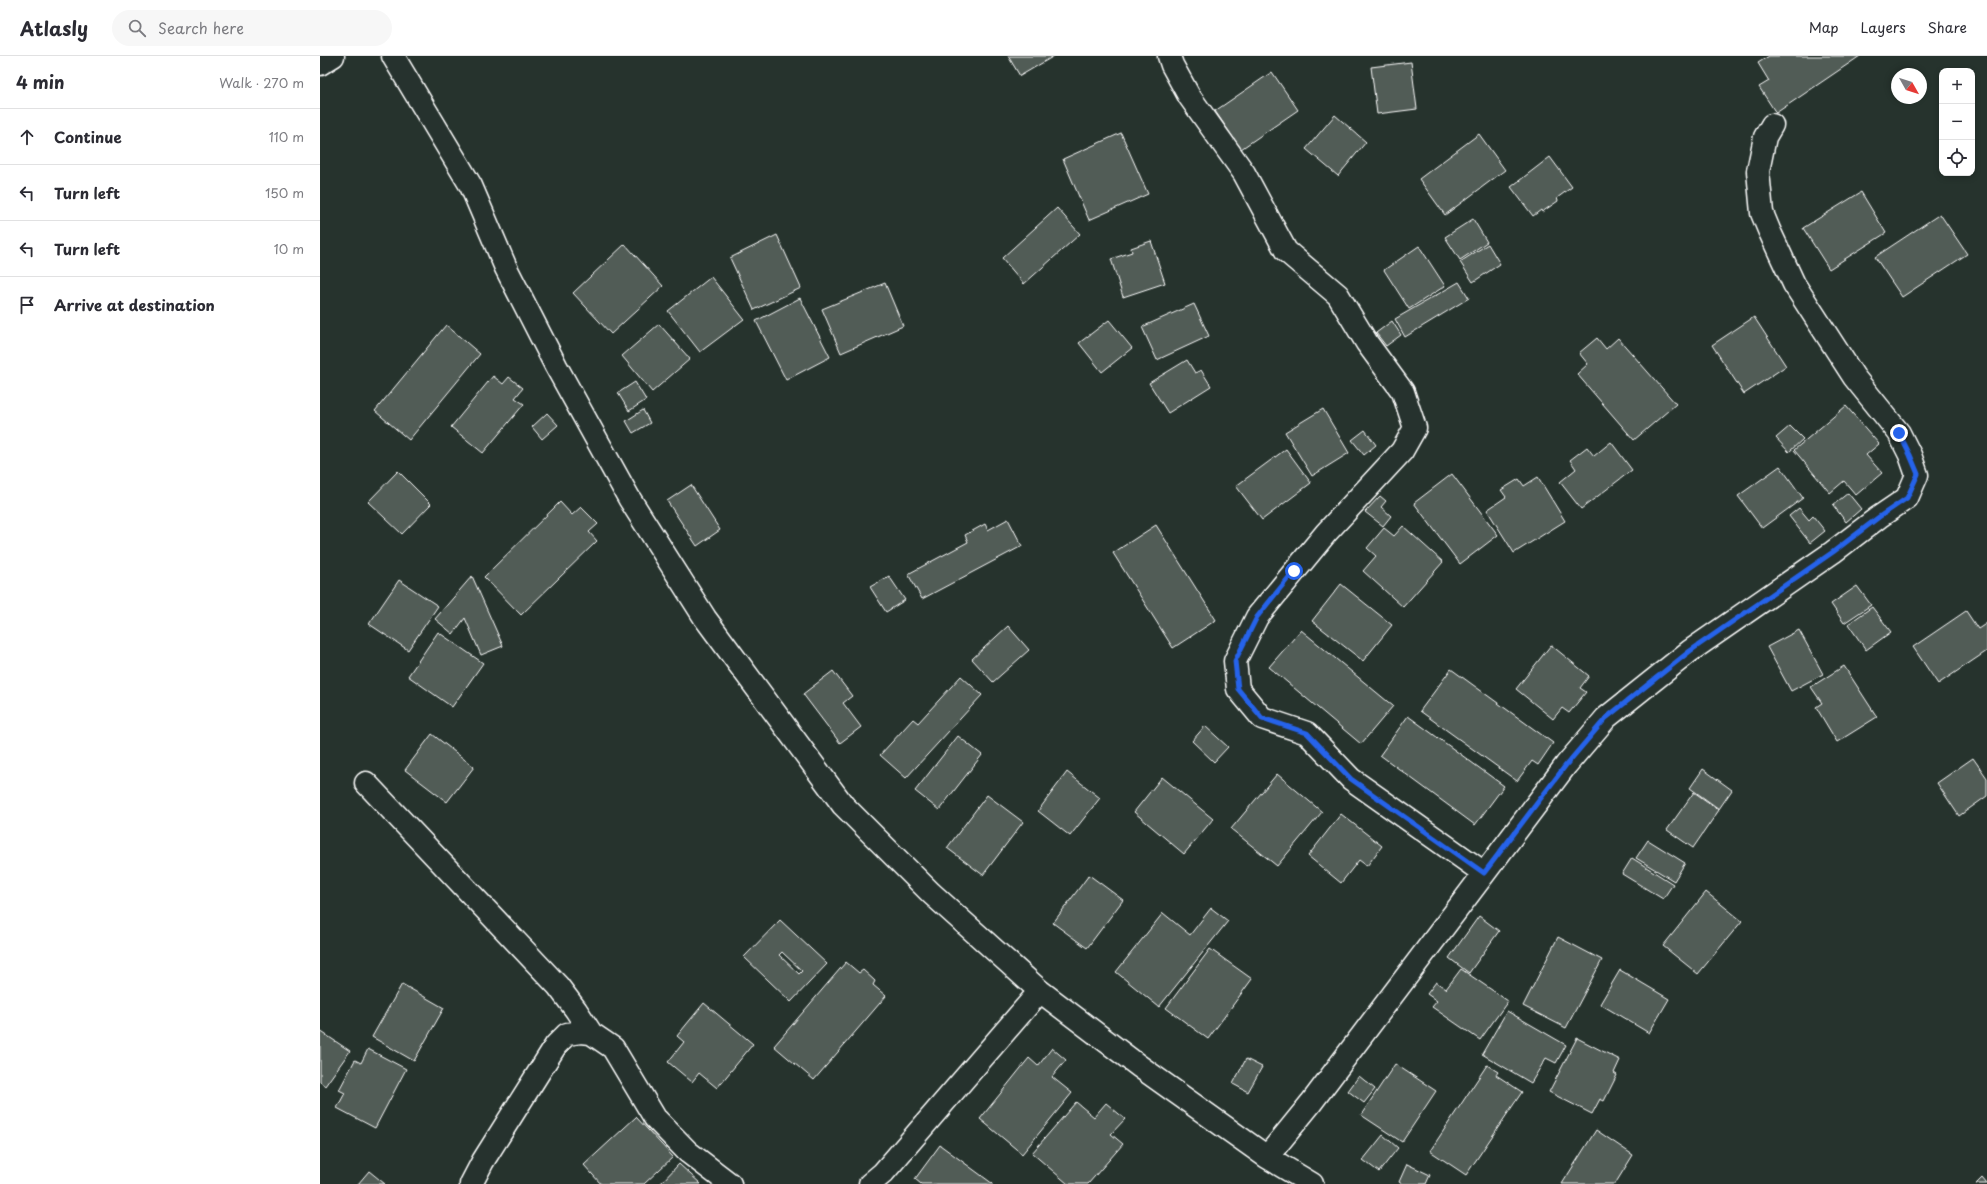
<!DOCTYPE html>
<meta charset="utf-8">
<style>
body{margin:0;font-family:"Playpen Sans",sans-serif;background:#f7f7f7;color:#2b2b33}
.controls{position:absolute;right:12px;top:12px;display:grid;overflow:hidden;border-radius:8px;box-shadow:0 2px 6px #0003}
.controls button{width:36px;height:36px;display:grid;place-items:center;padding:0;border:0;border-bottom:1px solid #e1e1e2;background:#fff;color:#2b2b33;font:20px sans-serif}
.compass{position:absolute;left:1571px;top:12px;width:36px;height:36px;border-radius:50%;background:#fff;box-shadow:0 2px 6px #0003;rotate:129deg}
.stop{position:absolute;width:12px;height:12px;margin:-9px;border:3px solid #2563eb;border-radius:50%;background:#fff}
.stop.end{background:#2563eb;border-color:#fff;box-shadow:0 1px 4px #0008}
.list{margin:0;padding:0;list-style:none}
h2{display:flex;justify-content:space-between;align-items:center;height:52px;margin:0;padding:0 16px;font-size:17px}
h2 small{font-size:13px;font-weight:400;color:#7c7c81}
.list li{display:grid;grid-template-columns:26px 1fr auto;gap:12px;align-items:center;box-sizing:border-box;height:56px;padding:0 16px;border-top:1px solid #e1e1e2}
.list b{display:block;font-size:15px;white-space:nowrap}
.list em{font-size:13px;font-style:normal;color:#7c7c81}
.icon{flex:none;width:22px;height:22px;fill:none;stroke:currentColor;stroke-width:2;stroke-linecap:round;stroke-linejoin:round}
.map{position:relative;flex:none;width:1667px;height:1128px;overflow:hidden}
header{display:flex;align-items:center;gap:24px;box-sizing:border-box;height:56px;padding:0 20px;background:#fff;border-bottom:1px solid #e1e1e2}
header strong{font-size:19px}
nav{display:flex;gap:22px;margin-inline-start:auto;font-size:14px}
.search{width:280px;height:36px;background:#f7f7f7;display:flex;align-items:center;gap:10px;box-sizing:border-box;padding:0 14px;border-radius:22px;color:#7c7c81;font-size:15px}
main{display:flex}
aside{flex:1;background:#fff}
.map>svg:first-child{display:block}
</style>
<header>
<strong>Atlasly</strong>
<div class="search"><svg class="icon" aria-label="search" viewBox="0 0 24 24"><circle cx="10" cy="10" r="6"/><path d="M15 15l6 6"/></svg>Search here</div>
<nav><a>Map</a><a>Layers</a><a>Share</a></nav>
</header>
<main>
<aside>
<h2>4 min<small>Walk · 270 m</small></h2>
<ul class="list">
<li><svg class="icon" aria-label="ahead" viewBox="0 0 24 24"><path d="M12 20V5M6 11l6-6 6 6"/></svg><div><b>Continue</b></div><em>110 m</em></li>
<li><svg class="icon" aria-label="left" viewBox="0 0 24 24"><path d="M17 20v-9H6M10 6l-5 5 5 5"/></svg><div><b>Turn left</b></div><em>150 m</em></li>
<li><svg class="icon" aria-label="left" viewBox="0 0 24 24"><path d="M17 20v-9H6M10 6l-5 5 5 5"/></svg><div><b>Turn left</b></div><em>10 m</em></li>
<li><svg class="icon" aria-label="arrive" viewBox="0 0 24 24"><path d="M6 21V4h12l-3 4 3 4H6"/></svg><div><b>Arrive at destination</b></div></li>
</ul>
</aside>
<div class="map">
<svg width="1667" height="1128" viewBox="0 0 1667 1128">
<rect width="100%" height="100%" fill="#26332d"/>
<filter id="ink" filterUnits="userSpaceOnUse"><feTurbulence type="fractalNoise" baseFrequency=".025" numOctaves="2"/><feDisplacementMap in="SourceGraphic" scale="8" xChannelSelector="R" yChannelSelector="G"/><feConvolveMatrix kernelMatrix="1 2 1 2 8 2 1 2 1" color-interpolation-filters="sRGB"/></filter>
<g filter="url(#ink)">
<path fill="#515c57" stroke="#fff" fill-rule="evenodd" d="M 688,0 L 734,0 L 700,20 Z
M 1449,0 L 1540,0 L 1456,57 L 1439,31 L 1449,25 L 1438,7 Z
M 1091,6 L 1097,53 L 1057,58 L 1051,11 Z
M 952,16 L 978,54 L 921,93 L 895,55 Z
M 1015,59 L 1046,86 L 1018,120 L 986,93 Z
M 801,77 L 828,138 L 769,164 L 743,103 Z
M 1159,78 L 1185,114 L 1125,159 L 1099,123 Z
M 1230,101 L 1252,131 L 1237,142 L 1238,145 L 1222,156 L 1221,154 L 1213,160 L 1191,131 Z
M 1541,136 L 1566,177 L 1509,213 L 1483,172 Z
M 737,152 L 760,178 L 704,228 L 682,202 Z
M 1620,158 L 1647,198 L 1582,241 L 1555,201 Z
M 1153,163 L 1167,186 L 1140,204 L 1125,181 Z
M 457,179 L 481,232 L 434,254 L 410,202 Z
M 831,185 L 845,227 L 803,241 L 791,203 L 812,196 L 811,192 Z
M 305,188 L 343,230 L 291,278 L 253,237 Z
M 1168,188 L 1180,208 L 1153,226 L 1140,206 Z
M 1099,190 L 1125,230 L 1089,253 L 1064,214 Z
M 391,221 L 424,263 L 380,296 L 348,255 Z
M 1139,226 L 1149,242 L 1085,281 L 1075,263 Z
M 565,227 L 583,270 L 521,297 L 502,253 Z
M 480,242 L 510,301 L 466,324 L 436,265 Z
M 874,248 L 889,280 L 837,304 L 822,271 Z
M 1434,261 L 1466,310 L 1424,338 L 1392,289 Z
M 789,264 L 812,292 L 782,316 L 759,287 Z
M 1072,265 L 1081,279 L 1066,290 L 1056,277 Z
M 339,268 L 370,303 L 332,336 L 302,300 Z
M 126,269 L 160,298 L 89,384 L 55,355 Z
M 1277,282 L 1286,293 L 1298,282 L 1356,348 L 1314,384 L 1257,318 L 1268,308 L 1259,297 Z
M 867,304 L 875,317 L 881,314 L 891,330 L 848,357 L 829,327 Z
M 173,320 L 183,328 L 189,321 L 203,332 L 195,342 L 204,348 L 163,397 L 131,371 Z
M 315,326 L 326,344 L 309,355 L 298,337 Z
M 1526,350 L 1559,388 L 1546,399 L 1562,417 L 1536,439 L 1524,425 L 1510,437 L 1474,394 Z
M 1003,353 L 1029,397 L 992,420 L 965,376 Z
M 323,354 L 330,367 L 313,377 L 306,365 Z
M 227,357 L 238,369 L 222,383 L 212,371 Z
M 1470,370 L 1483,383 L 1469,396 L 1456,382 Z
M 1045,374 L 1056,389 L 1044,399 L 1032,384 Z
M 1291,386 L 1312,414 L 1261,453 L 1240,426 L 1256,413 L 1250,404 L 1267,391 L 1274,400 Z
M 966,393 L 991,427 L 942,464 L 916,430 Z
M 1460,410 L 1483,442 L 1442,472 L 1418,440 Z
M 78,415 L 111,448 L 82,478 L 48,446 Z
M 1132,418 L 1178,479 L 1140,508 L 1094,447 Z
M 1218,421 L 1245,465 L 1194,497 L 1167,454 L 1186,441 L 1181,434 L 1199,423 L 1204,430 Z
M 371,429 L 400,474 L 377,490 L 347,445 Z
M 1528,437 L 1541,453 L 1526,466 L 1513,449 Z
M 1060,440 L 1066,445 L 1061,451 L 1071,460 L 1063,470 L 1045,456 Z
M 240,446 L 252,459 L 261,451 L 278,468 L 269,476 L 277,485 L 201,559 L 164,521 Z
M 1479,452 L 1489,464 L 1493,460 L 1505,475 L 1490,487 L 1469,460 Z
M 688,463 L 702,490 L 602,543 L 588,518 L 648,486 L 645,479 L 665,468 L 668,474 Z
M 836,469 L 896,564 L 853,592 L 793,497 Z
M 1083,470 L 1123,506 L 1083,551 L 1043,515 L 1056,500 L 1047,492 L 1064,472 L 1074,480 Z
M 152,520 L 183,590 L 161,599 L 145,562 L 133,578 L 115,563 Z
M 569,520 L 585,544 L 566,556 L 550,531 Z
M 79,524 L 118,550 L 88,594 L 49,568 Z
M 1021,528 L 1072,569 L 1043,605 L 992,565 Z
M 1537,530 L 1551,549 L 1524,567 L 1511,548 Z
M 1552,551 L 1571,576 L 1546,594 L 1528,568 Z
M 1646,555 L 1658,573 L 1667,567 L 1667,595 L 1618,628 L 1593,591 Z
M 688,570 L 709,594 L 673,626 L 652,603 Z
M 981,574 L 1073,650 L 1041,688 L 949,611 Z
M 1479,574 L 1503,618 L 1471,635 L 1447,591 Z
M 118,576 L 163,607 L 132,651 L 88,620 Z
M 1231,589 L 1269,620 L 1260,632 L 1266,636 L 1249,657 L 1242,652 L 1233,663 L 1196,633 Z
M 1524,610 L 1557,661 L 1517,686 L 1496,651 L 1502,647 L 1491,631 Z
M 1131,613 L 1233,687 L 1218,709 L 1212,705 L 1197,725 L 1100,655 Z
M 513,615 L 532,640 L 523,647 L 541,671 L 520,687 L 483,638 Z
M 641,620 L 662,639 L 586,722 L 560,699 L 593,663 L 598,667 Z
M 1088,660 L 1184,730 L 1155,769 L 1060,699 Z
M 885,670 L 908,691 L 894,706 L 872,685 Z
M 112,678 L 154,711 L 127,746 L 85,714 Z
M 638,680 L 662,699 L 619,754 L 595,735 Z
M 1653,702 L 1667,722 L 1667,740 L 1639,760 L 1617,727 Z
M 1383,713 L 1412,734 L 1399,753 L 1370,732 Z
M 747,716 L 780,742 L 750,780 L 718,755 Z
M 957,718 L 1002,756 L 957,810 L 911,773 Z
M 842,721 L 893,763 L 864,798 L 814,756 Z
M 1374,736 L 1399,754 L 1373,792 L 1347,774 Z
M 667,739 L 703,766 L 663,819 L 627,792 Z
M 1021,758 L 1062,790 L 1047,810 L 1039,804 L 1021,827 L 988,800 Z
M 1328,784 L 1365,807 L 1354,825 L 1316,802 Z
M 1312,802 L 1353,828 L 1343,843 L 1302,818 Z
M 769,819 L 803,844 L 767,892 L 733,867 Z
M 1386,836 L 1422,865 L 1378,918 L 1343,890 Z
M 891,852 L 908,865 L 839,951 L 796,916 L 843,857 L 870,879 Z
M 1159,860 L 1179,875 L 1149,917 L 1129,902 Z
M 460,864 L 507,908 L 471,946 L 424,901 ZM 462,896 L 482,915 L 479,918 L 459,899 Z
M 1238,881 L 1282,904 L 1246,972 L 1203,950 Z
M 890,893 L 932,923 L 888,983 L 846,952 Z
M 526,906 L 539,917 L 543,914 L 555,925 L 553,929 L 566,940 L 494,1024 L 454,990 Z
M 1141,913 L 1188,945 L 1160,984 L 1112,951 L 1117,945 L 1107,938 L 1116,926 L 1126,933 Z
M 1300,914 L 1349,943 L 1329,977 L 1280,948 Z
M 82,928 L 124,952 L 94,1005 L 52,981 Z
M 384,947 L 433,988 L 397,1032 L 379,1017 L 372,1026 L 348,1006 L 364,986 L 357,980 Z
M 1187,955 L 1246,989 L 1236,1007 L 1226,1002 L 1211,1027 L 1162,998 Z
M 0,975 L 30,995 L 5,1030 L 0,1026 Z
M 1257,982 L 1300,1004 L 1294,1017 L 1297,1019 L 1284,1045 L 1280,1043 L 1272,1058 L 1229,1036 Z
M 732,992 L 746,1004 L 732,1021 L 752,1037 L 702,1098 L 660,1063 L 709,1002 L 718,1010 Z
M 48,993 L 86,1013 L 55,1072 L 17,1052 L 25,1037 L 19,1034 L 35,1004 L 41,1007 Z
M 926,1003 L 942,1011 L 928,1036 L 913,1028 Z
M 1075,1008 L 1116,1035 L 1082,1086 L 1041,1059 Z
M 1167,1009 L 1178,1016 L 1176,1019 L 1202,1036 L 1146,1119 L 1110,1095 Z
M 1039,1020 L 1055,1033 L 1044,1047 L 1028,1035 Z
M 756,1046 L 774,1061 L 786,1047 L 805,1063 L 791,1078 L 803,1088 L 768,1128 L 748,1128 L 712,1097 Z
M 316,1061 L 353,1101 L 324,1128 L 281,1128 L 264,1109 Z
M 1276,1074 L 1313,1099 L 1295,1128 L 1242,1128 Z
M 1063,1079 L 1078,1092 L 1059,1116 L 1043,1104 Z
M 620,1089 L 673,1128 L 601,1128 L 595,1123 Z
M 359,1108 L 381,1128 L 340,1128 Z
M 1087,1108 L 1110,1119 L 1106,1128 L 1082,1128 L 1079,1126 Z
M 49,1115 L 65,1128 L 38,1128 Z
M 1662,1122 L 1667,1128 L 1656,1128 Z"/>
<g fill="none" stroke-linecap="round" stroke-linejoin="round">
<g stroke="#fff" stroke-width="25">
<path id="minor" d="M 73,0 L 151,130 L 186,212 L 236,310 L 309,442 L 385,562 L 523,749 L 611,837 L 720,935 L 819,1010 L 947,1101 L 992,1128
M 849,0 L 852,9 L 869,40 L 924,117 L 966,195 L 1018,239 L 1047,287 L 1083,336 L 1095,372 L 1082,395 L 1006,477 L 937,561 L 915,605 L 918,633 L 942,662 L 987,677 L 1031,723 L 1164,817
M 0,8 L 13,0
M 46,727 L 238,930 L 256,954 L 271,977
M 947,1101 L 991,1047 L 1246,709 L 1286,662 L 1370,595 L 1513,496 L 1559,461 L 1587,442 L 1597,419 L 1590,399 L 1579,377 L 1534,321 L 1474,228 L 1449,174 L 1442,157 L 1438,115 L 1445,81 L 1452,69
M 151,1128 L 163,1105 L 236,989 L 247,978 L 261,976 L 271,977 L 293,992 L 335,1062 L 368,1096 L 410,1128
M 550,1128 L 563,1117 L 720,935"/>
</g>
<use href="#minor" stroke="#26332d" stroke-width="22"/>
</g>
</g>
<g fill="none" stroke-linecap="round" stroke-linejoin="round" filter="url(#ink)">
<path stroke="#2563eb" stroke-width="5" d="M 974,515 L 937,561 L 915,605 L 918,633 L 942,662 L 987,677 L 1031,723 L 1164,817 L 1246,709 L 1286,662 L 1370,595 L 1513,496 L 1559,461 L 1587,442 L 1598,418 L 1590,399 L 1579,377"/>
</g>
</svg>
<div class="controls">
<button>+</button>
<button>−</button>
<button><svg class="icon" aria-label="locate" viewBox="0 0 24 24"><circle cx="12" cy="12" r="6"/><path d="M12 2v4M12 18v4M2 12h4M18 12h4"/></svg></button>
</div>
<svg class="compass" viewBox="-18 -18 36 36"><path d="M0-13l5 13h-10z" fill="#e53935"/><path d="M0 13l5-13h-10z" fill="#7c7c81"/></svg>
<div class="stop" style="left:974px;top:515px"></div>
<div class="stop end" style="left:1579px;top:377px"></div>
</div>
</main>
